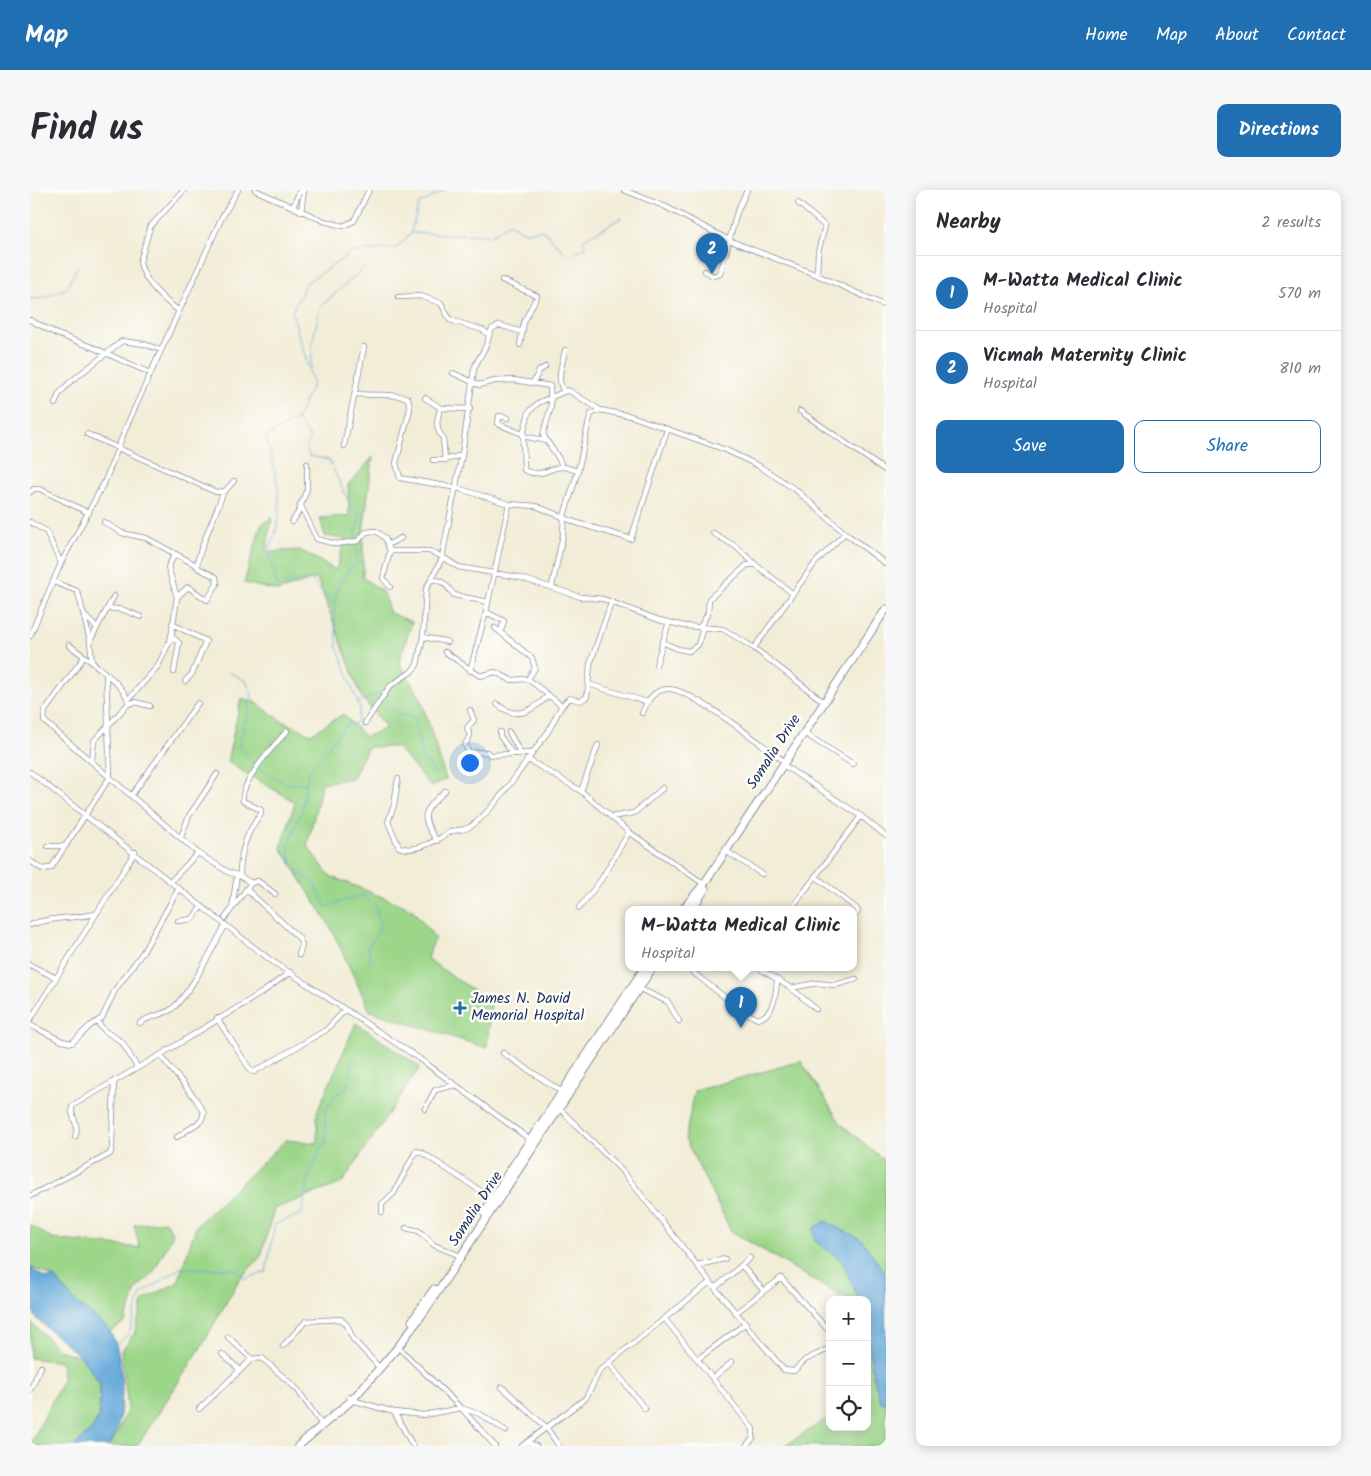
<!DOCTYPE html>
<meta charset="utf-8">
<style>
body{margin:0;font-family:Kalam,sans-serif;background:#f7f7f7;color:#2b2b33}
.controls{position:absolute;right:15px;bottom:15px;display:grid;overflow:hidden;border-radius:10px;box-shadow:0 2px 12px #0003}
.controls button{width:45px;height:45px;display:grid;place-items:center;padding:0;border:0;border-bottom:1px solid #e1e1e2;background:#fff;color:#2b2b33;font:25px sans-serif}
.you{position:absolute;left:439px;top:572px;width:18px;height:18px;margin:-12px;border:4px solid #fff;border-radius:50%;background:#1a73e8;box-shadow:0 0 0 8px #1a73e833}
.badge{display:grid;place-items:center;width:32px;height:32px;border-radius:50%;background:#1f6fb2;color:#fff;font-size:16px;font-weight:700}
.pin{position:absolute;translate:-50% -41px;filter:drop-shadow(0 1px 2px #0008)}
.pin::after{content:'';position:absolute;top:26px;width:18px;height:15px;background:inherit;clip-path:polygon(0 0,100% 0,50% 100%)}
.popup{position:absolute;left:595px;top:716px;width:232px;height:65px;box-sizing:border-box;display:grid;place-content:center;border-radius:10px;background:#fff;filter:drop-shadow(0 1px 4px #0005);font-size:16px;white-space:nowrap;color:#7c7c81}
.popup b{font-size:19px;color:#2b2b33}
.popup::after{content:'';position:absolute;left:50%;top:100%;margin-left:-10px;border:10px solid transparent;border-top-color:#fff}
.list{margin:0;padding:0;list-style:none}
h2{display:flex;justify-content:space-between;align-items:center;height:65px;margin:0;padding:0 20px;font-size:21px}
h2 small{font-size:16px;font-weight:400;color:#7c7c81}
.list li{display:grid;grid-template-columns:32px 1fr auto;gap:15px;align-items:center;box-sizing:border-box;height:75px;padding:0 20px;border-top:1px solid #e1e1e2}
.list b{display:block;font-size:19px;white-space:nowrap}
.list p{margin:0;font-size:16px;white-space:nowrap;color:#7c7c81}
.list em{font-size:16px;font-style:normal;color:#7c7c81}
.actions{display:flex;gap:10px;padding:15px 20px}
.actions a{flex:1;padding:11px 0;border:1px solid #1f6fb2;border-radius:10px;text-align:center;font-size:18px;color:#1f6fb2}
.actions .main{background:#1f6fb2;color:#fff}
.icon{flex:none;width:28px;height:28px;fill:none;stroke:currentColor;stroke-width:2;stroke-linecap:round;stroke-linejoin:round}
.map{position:relative;flex:none;width:856px;height:1256px;overflow:hidden;border-radius:10px}
header{display:flex;align-items:center;gap:30px;box-sizing:border-box;height:70px;padding:0 25px;background:#1f6fb2;color:#fff}
header strong{font-size:24px}
nav{display:flex;gap:28px;margin-inline-start:auto;font-size:18px}
.intro{display:flex;align-items:center;justify-content:space-between;box-sizing:border-box;height:120px;padding:0 30px}
h1{margin:0;font-size:35px}
.button{padding:12px 22px;border-radius:10px;background:#1f6fb2;color:#fff;font-size:18px;font-weight:700}
main{display:flex;gap:30px;padding:0 30px}
aside{flex:1;background:#fff;border-radius:10px;box-shadow:0 2px 12px #0003}
.map>svg:first-child{display:block}
</style>
<header>
<strong>Map</strong>
<nav><a>Home</a><a>Map</a><a>About</a><a>Contact</a></nav>
</header>
<div class="intro"><h1>Find us</h1><a class="button">Directions</a></div>
<main>
<div class="map">
<svg width="856" height="1256" viewBox="0 0 856 1256">
<rect width="100%" height="100%" fill="#fdfcf7"/>
<filter id="ink" filterUnits="userSpaceOnUse"><feTurbulence type="fractalNoise" baseFrequency=".02" numOctaves="2"/><feDisplacementMap in="SourceGraphic" scale="10" xChannelSelector="R" yChannelSelector="G"/><feConvolveMatrix kernelMatrix="1 2 1 2 8 2 1 2 1" color-interpolation-filters="sRGB"/></filter>
<filter id="wash" filterUnits="userSpaceOnUse"><feTurbulence type="fractalNoise" baseFrequency=".0096" numOctaves="4" result="noise"/><feDisplacementMap in="SourceGraphic" scale="20" xChannelSelector="R" yChannelSelector="G"/><feGaussianBlur stdDeviation="1.12" result="paint"/><feColorMatrix in="noise" values="0 0 0 0 0 0 0 0 0 0 0 0 0 0 0 0 0 1.4 0 .05"/><feComposite in="paint" operator="in"/></filter>
<g filter="url(#wash)">
<rect width="100%" height="100%" fill="#f2edd7"/>
<path fill="#9cd689" stroke="#5c8274" d="M 343,267 L 333,342 L 333,388 L 352,401 L 360,423 L 382,432 L 369,472 L 391,509 L 416,589 L 401,597 L 367,557 L 338,557 L 323,588 L 292,593 L 277,656 L 300,686 L 382,719 L 405,748 L 397,769 L 461,812 L 457,858 L 340,821 L 300,736 L 251,658 L 265,612 L 197,572 L 211,509 L 224,511 L 252,531 L 281,544 L 313,524 L 335,547 L 356,538 L 331,506 L 287,388 L 248,401 L 214,393 L 231,335 L 242,327 L 236,362 L 270,360 L 306,380 L 315,349 L 295,346 L 290,328 L 319,326 L 318,295 Z
M 326,833 L 390,877 L 312,993 L 244,1019 L 231,1066 L 209,1090 L 170,1159 L 107,1256 L 79,1256 L 85,1247 L 98,1218 L 91,1161 L 104,1144 L 114,1110 L 148,1092 L 166,1036 L 256,950 L 287,953 L 287,922 Z
M 771,871 L 811,934 L 855,971 L 856,1256 L 754,1256 L 800,1227 L 800,1237 L 837,1237 L 837,1110 L 817,1110 L 701,1041 L 655,949 L 664,901 Z
M 135,1031 L 143,1044 L 122,1085 L 106,1099 L 96,1131 L 80,1142 L 47,1114 L 26,1088 L 0,1077 L 0,1034 L 22,1049 L 110,1058 L 104,1035 Z
M 0,1127 L 1,1132 L 29,1160 L 51,1167 L 70,1194 L 69,1227 L 62,1239 L 44,1256 L 0,1256 L 33,1189 L 31,1172 L 0,1168 Z"/>
<path fill="#66aadb" stroke="#406c9c" d="M 795,1031 L 832,1050 L 855,1083 L 856,1214 L 850,1211 C 839,1177 837,1145 837,1110 L 829,1110 L 812,1071 L 785,1051 L 783,1039 Z
M 0,1078 L 15,1088 L 26,1088 C 33,1097 40,1107 48,1114 C 58,1123 73,1131 80,1142 C 96,1166 96,1233 79,1256 L 44,1256 L 62,1239 L 69,1227 L 70,1194 L 51,1167 L 7,1129 L 0,1116 Z"/>
<g fill="none" stroke-linecap="round" stroke-linejoin="round">
<path stroke="#66aadb" stroke-width="1" d="M 381,42 L 389,14 L 415,0
M 0,109 L 13,108 L 37,98 L 48,75
M 281,179 L 282,155 L 290,117 L 334,78
M 267,230 L 280,247 L 276,257 L 279,266 L 299,270 L 322,319 L 330,325 L 325,349
M 304,415 C 306,399 312,381 328,373 L 326,353
M 200,483 L 216,491 L 222,505 L 209,556 L 226,576
M 355,506 L 367,524 L 384,528 L 391,564 L 406,585
M 327,513 L 353,502
M 229,579 L 258,594 L 276,594
M 341,773 L 338,757 L 350,738 L 346,716 L 332,705 L 296,717 L 284,693 L 263,678 L 258,656 L 272,620 L 278,583 L 315,536 L 327,532 L 330,519 L 307,456 L 304,415 L 281,389 L 247,396 L 239,358 C 259,321 245,284 236,247 L 267,229 L 283,193 L 262,122 L 276,93 L 323,62 L 367,58 L 381,43 L 462,45 L 479,33 L 495,42 L 513,40 L 538,66 L 556,57 L 553,50 L 591,28
M 85,1156 L 99,1144 L 111,1104 L 150,1078 L 205,1079 L 215,1089 L 236,1082 L 245,1034 L 272,1024 L 278,989 L 289,962 L 296,951 L 295,921 L 305,905 L 316,900 L 324,864"/>
</g>
</g>
<g filter="url(#ink)">
<g fill="none" stroke-linecap="round" stroke-linejoin="round">
<g stroke="#868e9a" stroke-width="6">
<path id="minor" d="M 225,0 L 294,31 L 313,36 L 324,31 L 339,0
M 594,0 L 636,17 L 701,51 L 787,85 L 856,116
M 768,13 L 795,36 L 788,62 L 787,85
M 263,17 L 270,0
M 271,22 L 274,0
M 675,81 L 683,86 L 690,84 L 707,22 L 717,0
M 472,90 L 507,106 L 494,132 L 490,155
M 368,107 L 390,106 L 411,113 L 420,130 L 453,140 L 459,145 C 458,158 448,167 444,179 L 432,265
M 149,121 C 134,110 113,91 110,72 L 120,37 L 154,0
M 0,130 L 27,144 L 62,157 L 120,183
M 459,145 L 462,139 L 469,135 L 492,142
M 423,183 L 449,195 L 465,191 L 484,190 L 520,196 L 521,217 L 513,244 C 518,256 529,264 532,277
M 503,193 L 509,181 L 515,177
M 534,201 C 525,188 533,174 535,160
M 326,204 C 343,206 361,203 378,208 L 380,219 L 366,273 L 370,288 L 427,298 L 479,314 L 506,316 L 547,333 L 601,349 L 637,240
M 395,208 L 411,218 L 440,219
M 25,214 L 29,204 L 39,193 L 92,151 L 114,154 L 131,160
M 411,218 C 406,229 405,239 413,248 L 415,270
M 770,221 L 856,281
M 478,228 L 469,226 L 468,234 L 493,244
M 57,244 L 186,302 L 195,301 L 204,291
M 493,246 L 517,251
M 314,256 L 334,157
M 403,270 L 415,270 L 432,265 L 413,362 L 413,367 L 428,377 L 488,387 L 551,407 L 573,409 L 629,430 L 655,436 L 693,439 L 724,458 L 794,512
M 548,281 C 543,280 537,277 533,277 C 518,277 512,289 494,280 L 493,244 L 499,222 L 508,213 L 538,200 L 570,220 L 601,226 L 696,260 L 729,276 L 766,300 L 815,343 L 856,374
M 0,302 L 4,299 L 10,299 L 59,323
M 270,314 L 287,349 L 306,354 L 328,351 L 336,342 L 346,341 L 355,348 L 360,361
M 0,332 L 16,341 L 31,373
M 74,332 L 92,343 L 116,348 L 166,375
M 262,332 L 268,323 L 277,299 L 277,274
M 683,343 L 705,356 L 725,374
M 359,354 L 371,348
M 401,390 C 412,388 418,397 424,405 L 458,412
M 24,392 L 47,401 L 49,406 L 60,451 L 62,472
M 522,396 L 533,345 L 534,326 L 548,281 L 559,231 L 561,224 L 570,220
M 360,397 L 353,388 L 360,361 L 399,361 L 413,367 L 396,399 L 393,447 L 418,452
M 147,407 L 158,397 L 177,410 L 187,394 L 186,387 L 168,378 C 163,369 190,317 193,302
M 79,418 L 94,420 L 111,427
M 456,422 L 474,431 L 471,441
M 54,425 L 67,438
M 142,434 L 176,451 L 162,484 L 155,491
M 670,437 L 678,423 L 679,409 L 717,375 L 726,375 L 762,403
M 465,438 L 502,468 L 505,478 L 498,489
M 0,446 L 31,373 L 75,291 L 97,235 L 192,27 L 208,0
M 141,446 L 149,453 L 144,482
M 60,451 L 84,406
M 632,452 L 648,459 L 659,461 L 668,455 L 673,437
M 39,455 C 52,465 100,497 98,514 L 64,551 L 62,570
M 724,458 L 785,373 L 815,343
M 415,462 L 450,486 L 465,482 L 481,490 L 498,489 L 531,515
M 54,467 L 15,521 L 14,531 L 168,663 L 141,691
M 626,475 L 639,432
M 440,481 L 456,422 L 479,314
M 558,494 L 617,512
M 98,510 L 128,476 L 141,448 L 147,407 L 138,377 L 145,364
M 98,514 L 105,512 L 120,516
M 467,514 C 487,531 502,521 518,506
M 440,520 L 444,530 L 437,538 L 440,545 L 435,555 L 439,563 L 457,562 L 460,565 L 502,563
M 612,523 C 618,511 622,500 638,499 C 659,497 735,557 755,572
M 335,533 L 360,496 L 381,482 L 387,475 L 393,447
M 470,542 L 470,546 L 482,563
M 479,542 L 490,562
M 777,545 L 823,574
M 497,569 L 551,601 L 599,642 L 674,694
M 753,575 L 831,626 L 856,646
M 0,582 L 239,769 L 390,869 L 502,951
M 368,589 L 364,615 L 358,632 L 369,657 C 384,663 406,651 418,643 C 424,639 433,641 440,637 C 464,621 497,570 515,546 C 525,533 527,517 540,508 L 550,511 L 557,507 L 560,474 L 581,413
M 551,601 L 568,555
M 101,606 L 168,513
M 581,627 L 604,623 L 633,598
M 151,647 L 159,626 L 187,584
M 407,651 C 389,625 393,622 415,601
M 18,656 L 36,656
M 168,663 L 198,682 L 210,686
M 699,663 L 732,684
M 0,671 L 12,679 L 21,678 L 80,587 L 76,484
M 785,686 L 827,719 L 828,722 L 824,727
M 221,693 L 228,691 L 245,704
M 216,699 L 269,748 L 272,755 L 269,765
M 202,718 L 207,685
M 549,718 L 571,690 L 599,642
M 761,719 L 831,626
M 195,728 L 221,693 L 210,686 C 210,662 216,642 231,624 L 231,620 L 213,611 C 209,593 245,554 257,541
M 148,731 L 162,729 L 172,716
M 0,735 C 23,726 42,729 65,724
M 0,775 L 26,788
M 656,777 L 714,822 L 728,829 C 744,825 746,804 747,791
M 727,777 L 761,798 L 786,819
M 608,798 L 638,812 L 649,831
M 761,798 L 787,793 L 805,795 L 826,789
M 187,828 L 221,881 L 224,882 L 296,840 L 315,820
M 0,830 L 105,662
M 68,833 L 75,841 L 92,852 L 107,877
M 110,833 C 120,825 134,825 142,819 C 163,800 181,760 195,736
M 0,835 L 32,851 L 42,853 L 60,836 L 72,828 L 85,800 L 113,762 L 149,698
M 473,863 L 532,902
M 130,865 L 165,908 L 174,923 L 171,931 L 147,947
M 529,918 L 594,983 L 685,1098 L 754,1180 L 764,1181 L 775,1170 L 800,1158
M 395,919 L 405,900 L 425,895
M 45,947 C 51,932 38,926 43,915 L 130,865 L 233,802 L 260,782
M 0,1006 L 80,964 L 82,958 L 84,891
M 352,1022 L 352,1014 L 364,1003 L 386,961 L 391,962 L 463,1009
M 376,1038 L 389,1041 L 404,1055 L 428,1065
M 667,1075 L 695,1069
M 712,1076 L 734,1101
M 685,1098 L 720,1068
M 707,1122 L 751,1088 L 800,1142
M 635,1129 L 723,1239 L 723,1248 L 716,1256
M 198,1147 L 222,1169
M 253,1156 L 276,1131 L 311,1129 L 317,1135 L 323,1149 L 348,1176
M 368,1157 L 431,1218 L 465,1256
M 192,1164 L 210,1180
M 668,1169 L 716,1133
M 579,1173 L 615,1219
M 683,1188 L 702,1172
M 472,1197 L 516,1237 L 529,1256
M 0,1200 L 11,1177
M 319,1207 L 322,1210 L 364,1222 L 383,1256
M 169,1219 L 222,1169 L 232,1168 L 267,1199 L 290,1232
M 364,1222 L 394,1225 L 431,1218 L 450,1224 L 476,1241
M 497,1252 L 506,1256
M 492,1256 L 556,1208 L 570,1180 L 680,1092"/>
</g>
<g stroke="#868e9a" stroke-width="9">
<path id="primary" d="M 653,719 L 674,694 L 856,419
M 662,719 L 675,699
M 454,1023 L 477,985 L 615,777
M 382,1131 L 404,1099
M 268,1256 L 322,1210 L 368,1157 L 394,1122 L 623,777"/>
</g>
<use href="#minor" stroke="#fff" stroke-width="4.5"/>
<use href="#primary" stroke="#fff" stroke-width="7"/>
</g>
</g>
<path fill="#1f6fb2" stroke="#fdfcf7" stroke-width="2" d="M427.5 810.5h5v5h5v5h-5v5h-5v-5h-5v-5h5z"/>
<g text-anchor="middle" dominant-baseline="central" stroke-width="5" stroke-linejoin="round" paint-order="stroke">
<g font-size="15" fill="#1b2f5e" stroke="#fdfcf7">
<text transform="translate(744 562) rotate(-57)">Somalia Drive</text>
<text transform="translate(446 1019) rotate(-57)">Somalia Drive</text>
</g>
<g font-size="15" fill="#1b2f5e" stroke="#fdfcf7" text-anchor="start">
<text x="441" y="809">James N. David<tspan x="441" dy="17">Memorial Hospital</tspan></text>
</g>
</g>
</svg>
<div class="controls">
<button>+</button>
<button>−</button>
<button><svg class="icon" aria-label="locate" viewBox="0 0 24 24"><circle cx="12" cy="12" r="6"/><path d="M12 2v4M12 18v4M2 12h4M18 12h4"/></svg></button>
</div>
<div class="you"></div>
<div class="pin badge" style="left:711px;top:838px">1</div>
<div class="popup"><b>M-Watta Medical Clinic</b>Hospital</div>
<div class="pin badge" style="left:682px;top:84px">2</div>
</div>
<aside>
<h2>Nearby<small>2 results</small></h2>
<ul class="list">
<li><span class="badge">1</span><div><b>M-Watta Medical Clinic</b><p>Hospital</p></div><em>570 m</em></li>
<li><span class="badge">2</span><div><b>Vicmah Maternity Clinic</b><p>Hospital</p></div><em>810 m</em></li>
</ul>
<div class="actions"><a class="main">Save</a><a>Share</a></div>
</aside>
</main>
